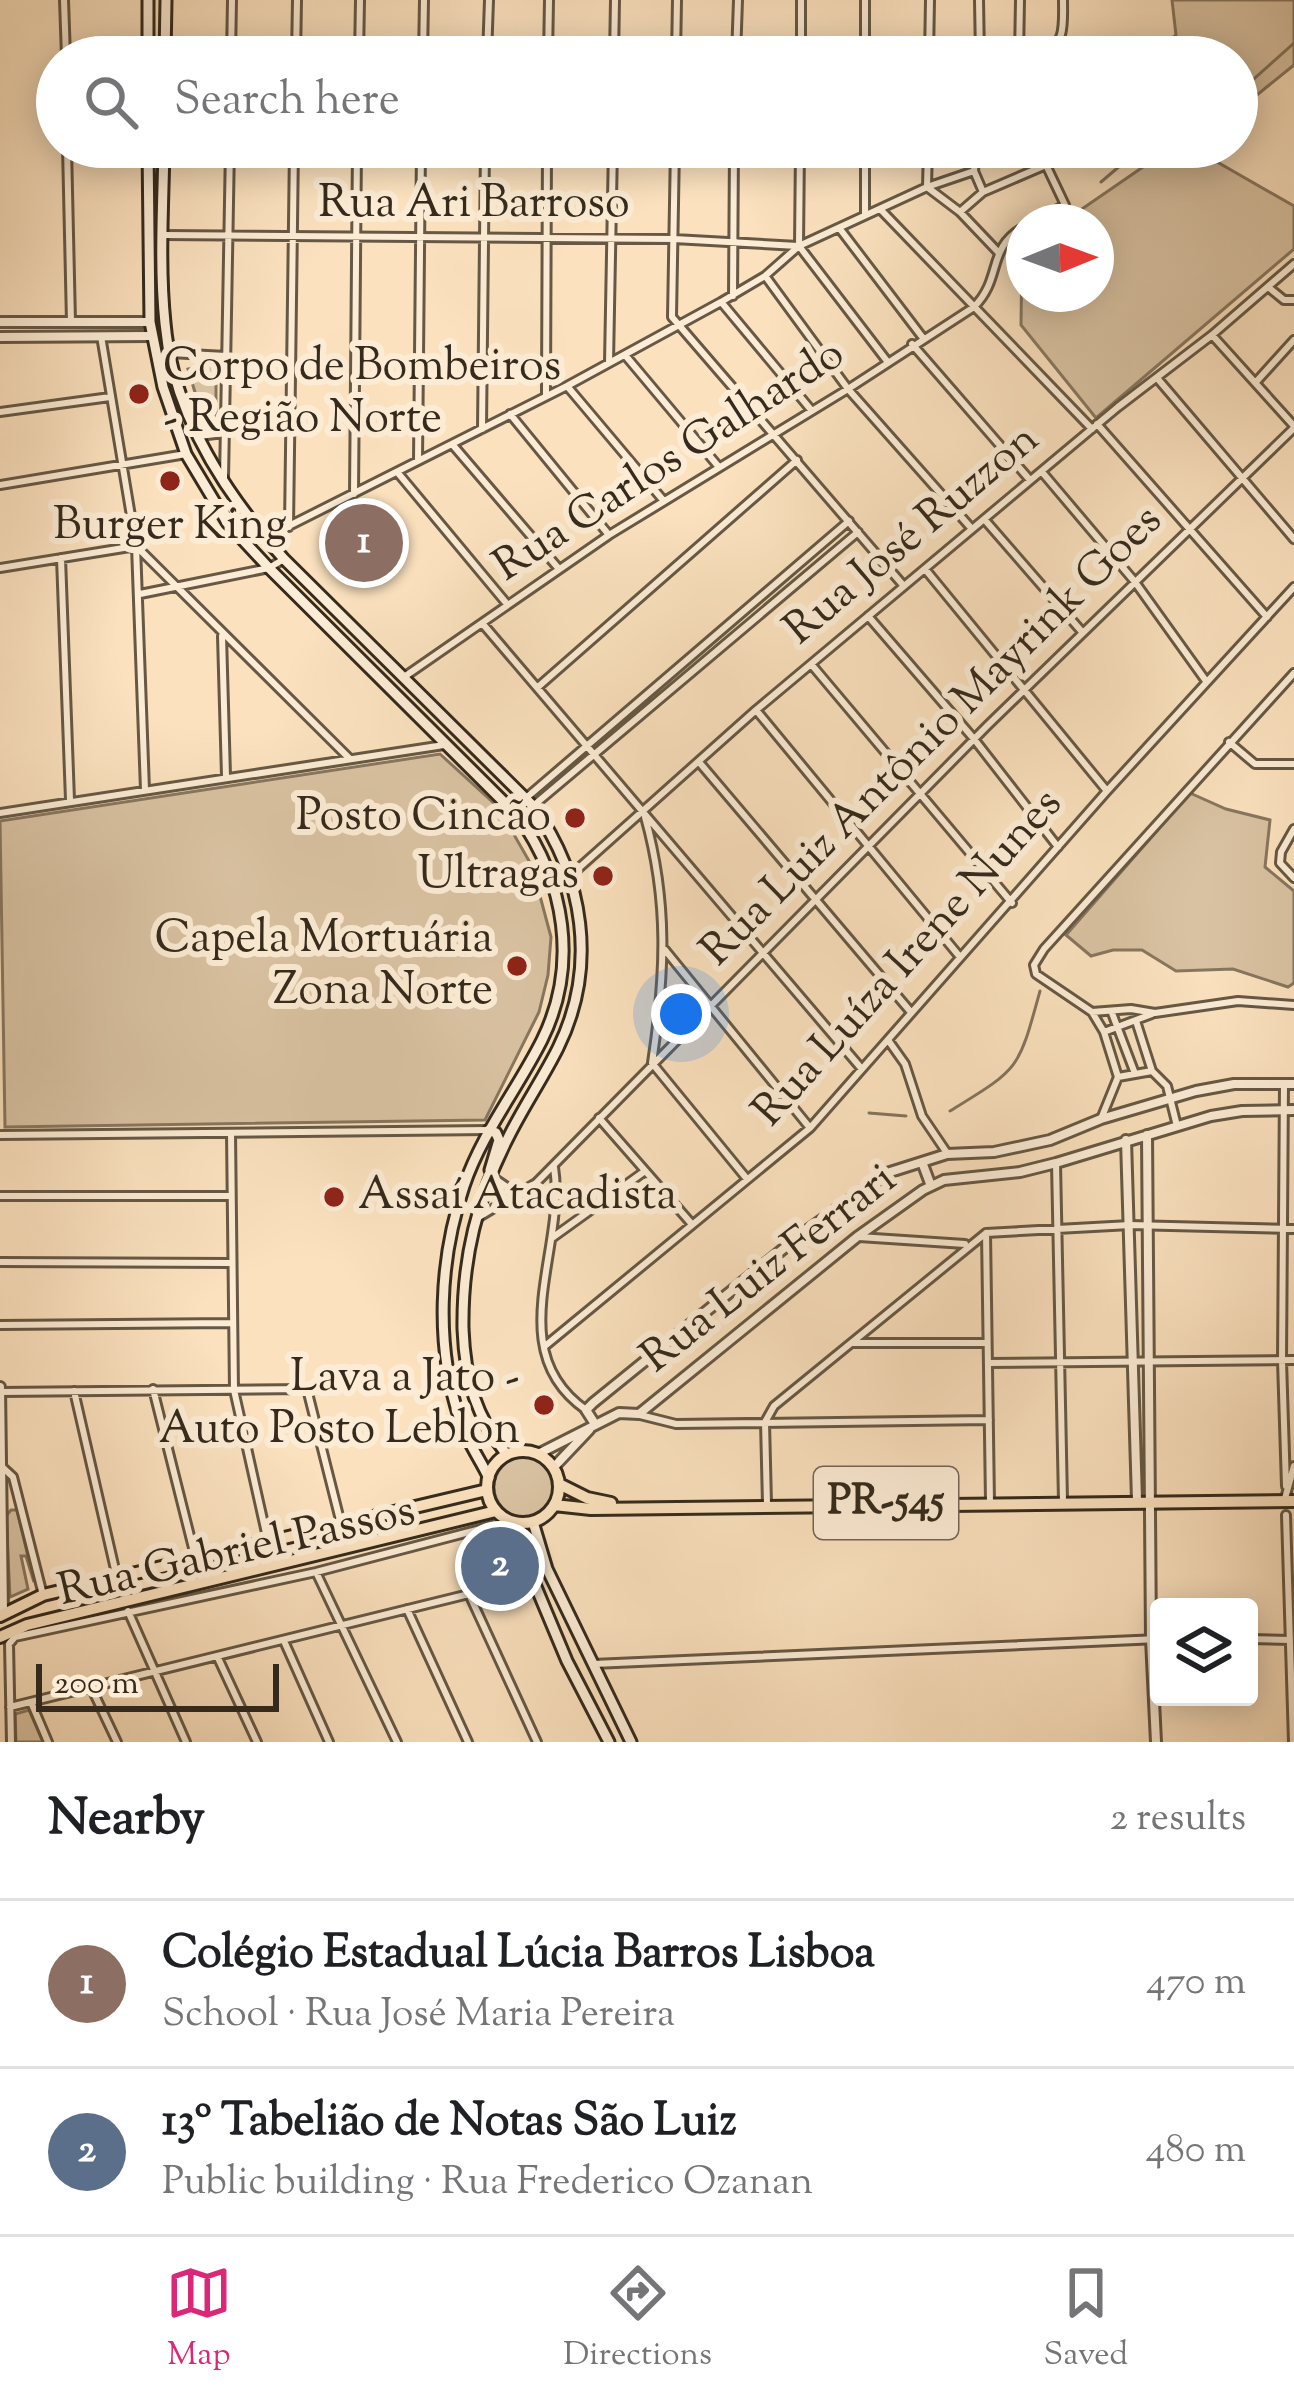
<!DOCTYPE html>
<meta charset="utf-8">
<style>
body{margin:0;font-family:"Sorts Mill Goudy",serif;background:#f6f6f6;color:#202124}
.controls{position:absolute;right:36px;bottom:36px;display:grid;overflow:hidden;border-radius:12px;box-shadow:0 6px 30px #0003}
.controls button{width:108px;height:108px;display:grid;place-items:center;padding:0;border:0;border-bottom:3px solid #e0e0e0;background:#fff;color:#202124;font:60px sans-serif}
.compass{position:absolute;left:1006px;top:204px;width:108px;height:108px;border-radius:50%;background:#fff;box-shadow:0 6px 30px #0003;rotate:89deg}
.scale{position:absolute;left:36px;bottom:30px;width:243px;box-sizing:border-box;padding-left:12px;border:6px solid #352a1c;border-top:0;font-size:33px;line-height:42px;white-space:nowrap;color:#352a1c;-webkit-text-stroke:9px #fcecd5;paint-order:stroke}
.you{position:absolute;left:681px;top:1014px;width:42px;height:42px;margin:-30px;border:9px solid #fff;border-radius:50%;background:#1a73e8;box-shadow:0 0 0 18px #1a73e833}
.badge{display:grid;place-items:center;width:78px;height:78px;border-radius:50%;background:#db2777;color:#fff;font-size:39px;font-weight:700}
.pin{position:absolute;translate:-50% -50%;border:6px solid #fff;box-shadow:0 3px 12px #0006}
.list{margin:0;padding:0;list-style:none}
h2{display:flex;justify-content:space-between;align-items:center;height:156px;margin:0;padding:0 48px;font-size:51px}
h2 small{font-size:39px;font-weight:400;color:#757577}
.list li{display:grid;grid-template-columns:78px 1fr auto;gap:36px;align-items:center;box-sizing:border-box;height:168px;padding:0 48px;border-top:3px solid #e0e0e0}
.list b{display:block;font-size:45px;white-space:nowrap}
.list p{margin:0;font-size:39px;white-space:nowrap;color:#757577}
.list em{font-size:39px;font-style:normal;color:#757577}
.icon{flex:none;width:66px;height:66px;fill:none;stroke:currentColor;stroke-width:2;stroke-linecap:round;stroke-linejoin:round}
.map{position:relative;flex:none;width:1294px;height:1742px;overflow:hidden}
.search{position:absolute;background:#fff;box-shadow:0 6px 30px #0003;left:36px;right:36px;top:36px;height:132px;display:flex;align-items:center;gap:30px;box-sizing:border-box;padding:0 42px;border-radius:66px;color:#757577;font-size:45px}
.sheet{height:492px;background:#fff}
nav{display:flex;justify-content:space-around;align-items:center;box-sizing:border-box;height:168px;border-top:3px solid #e0e0e0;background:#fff;font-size:33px;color:#757577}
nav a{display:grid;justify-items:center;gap:6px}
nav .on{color:#db2777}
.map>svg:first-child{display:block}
</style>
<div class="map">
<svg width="1294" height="1742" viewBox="0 0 1294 1742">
<rect width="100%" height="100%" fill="#fbe1be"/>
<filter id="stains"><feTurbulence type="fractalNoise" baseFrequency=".00167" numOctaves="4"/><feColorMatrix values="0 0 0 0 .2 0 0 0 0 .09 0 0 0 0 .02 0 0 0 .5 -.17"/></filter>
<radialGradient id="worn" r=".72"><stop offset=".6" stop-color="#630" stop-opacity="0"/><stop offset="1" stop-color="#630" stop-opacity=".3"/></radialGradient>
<path fill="#d9c2a2" stroke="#87765f" stroke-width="3" d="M 1172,0 L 1294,0 L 1294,65 L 1237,111 L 1237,57 L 1148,57 L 1176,35 Z
M 1085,147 L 1164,147 L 1096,164 Z
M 1172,147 L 1191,147 L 1294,206 L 1294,249 L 1096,418 L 1021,325 L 1022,251 L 1024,294 L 1096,294 L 1096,222 L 1063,222 Z
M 216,362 L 216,429 L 206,429 L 188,369 Z
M 440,754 L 498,807 L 532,866 L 551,937 L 548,975 L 539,1012 L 485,1120 L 5,1127 L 0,821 Z
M 1190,793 L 1226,809 L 1270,820 L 1265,867 L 1294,891 L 1294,983 L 1288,987 L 1233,969 L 1176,971 L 1142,950 L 1113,950 L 1091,956 L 1066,935 Z
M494 1487a30 30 0 1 1 60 0a30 30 0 1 1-60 0Z
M 11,1510 L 17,1510 L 34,1582 L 26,1556 L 21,1556 L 28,1589 L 10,1597 L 6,1516 Z
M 29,1710 L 43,1742 L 16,1742 L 15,1714 Z"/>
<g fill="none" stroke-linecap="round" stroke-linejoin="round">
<path stroke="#84735c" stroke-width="3" d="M 1237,94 L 1294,43
M 1101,182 L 1142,147
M 950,1111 C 1020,1068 1018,1071 1040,991
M 869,1113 L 906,1116"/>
<g stroke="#665844" stroke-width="12">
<path id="minor" d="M 64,0 L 66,57
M 865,0 L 865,57
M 979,0 L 980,57
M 231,57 L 232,0
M 296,57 L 297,0
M 359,57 L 360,0
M 423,57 L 424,0
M 487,57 L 489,0
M 548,57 L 549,0
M 614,57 L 615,0
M 676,57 L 677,0
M 736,57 L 738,0
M 801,57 L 801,0
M 929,57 L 930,0
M 1019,57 L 1020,0
M 1043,57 C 1066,43 1063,24 1063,0
M 67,147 L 71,322
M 675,147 L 672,317 L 903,585
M 865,147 L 865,215
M 976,147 L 974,171 L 983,192
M 927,187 L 960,212 L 998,252
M 927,187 L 928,147
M 882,211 L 1092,429
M 960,212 L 983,192 L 1046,165 L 1065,205 L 1033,222
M 840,229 L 923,338
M 163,235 L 674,239 L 798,246
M 799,246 L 887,361
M 799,246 L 800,147
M 766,277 L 848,389 L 972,529
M 1268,287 L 1284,300 L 1294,300
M 733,296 L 734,147
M 722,303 L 812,411
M 1212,335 L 1294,264
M 101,336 L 136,546 L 145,790
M 912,344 L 1030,480
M 170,353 L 226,356
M 625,355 L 718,466
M 609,363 L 613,147
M 1157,378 L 1294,539
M 1256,382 L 1294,340
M 567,386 L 663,500
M 546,395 L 547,147
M 0,412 L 110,397
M 510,414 L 609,535
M 1097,424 L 1267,617
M 482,429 L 485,147
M 199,436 L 224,433
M 452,444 L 559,569
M 418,461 L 421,147
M 1042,472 L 1135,582 L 1206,681
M 398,473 L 507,604
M 224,479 L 230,147
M 0,485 L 186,454
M 354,494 L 357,147
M 984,519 L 1083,633
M 289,527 L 294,147
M 265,538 L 567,386 L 721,302 L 765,276 L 799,246 L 927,187 L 974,171
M 61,558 L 70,800
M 0,568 L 136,546 L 350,759
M 925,569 L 1107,791
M 140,594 L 269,568 L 284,559
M 868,616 L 974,739 L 1058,847
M 482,623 L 861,1068
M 222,636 L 226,776
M 811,664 L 1012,903
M 1294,673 L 1044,949 L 1034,965 L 1036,974 L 1092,1012 L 1131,1009 L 1155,1013 L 1238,1001 L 1294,1005
M 404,677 L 609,535 L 848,389 L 974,307 C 1003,278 986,248 1024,227
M 538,687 L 797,460
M 756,710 L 960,957
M 1229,742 L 1255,764 L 1294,764
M 699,762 L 910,1011
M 526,798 L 849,521
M 533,806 L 858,532
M 0,813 L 444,745
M 645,817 C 669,903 665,976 652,1063 L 747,1179
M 1294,829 L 1281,852 L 1280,863 L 1294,878
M 571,875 L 756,710 L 1118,407 L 1212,335 L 1294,426
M 665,950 L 810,1128
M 1092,1012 L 1104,1032 L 1118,1077 L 1101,1119
M 1112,1013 L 1134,1071
M 1136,1021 L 1152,1071 L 1167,1086 L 1177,1126
M 1104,1032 L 1152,1014
M 888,1040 L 905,1064 L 922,1116 L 947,1153
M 1118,1077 L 1152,1071
M 1284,1084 L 1282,1361 L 1286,1486
M 599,1118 L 690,1222
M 231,1133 L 234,1390 L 268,1542
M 0,1135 L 489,1130
M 1056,1163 L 1063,1501
M 554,1167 C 567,1249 500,1350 586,1410
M 491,1176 L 517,1194
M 0,1196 L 230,1196
M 479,1217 L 536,1183 L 988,725 L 1294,428
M 986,1233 L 1130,1225 L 1294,1229
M 986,1233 L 990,1502
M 859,1237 L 965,1244
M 552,1238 L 645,1171
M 0,1262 L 231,1263
M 0,1325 L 231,1323
M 853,1343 L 987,1343
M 545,1346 L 810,1128 L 1107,791 L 1294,587
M 988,1363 L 1294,1360
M 153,1389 L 196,1560
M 74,1391 L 117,1578
M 0,1392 L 307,1389 L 341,1524
M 640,1415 L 676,1424 L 989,1420
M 0,1465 L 13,1477 L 43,1595
M 1284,1502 L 1294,1466
M 767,1504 L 765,1422 L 774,1406 L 986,1233
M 1286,1515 L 1293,1742
M 316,1572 L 397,1742
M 469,1594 L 537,1742
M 407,1609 L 468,1742
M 128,1611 L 186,1742
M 1249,1639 L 1290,1640
M 284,1641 L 329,1742
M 218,1658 L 257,1742
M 593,1664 L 1159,1639
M 91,1687 L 117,1742
M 31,1702 L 48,1742
M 10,1707 L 530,1579
M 11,1742 L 9,1644 L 15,1637 L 316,1572 L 492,1526 L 500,1527 L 518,1554"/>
</g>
<g stroke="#665844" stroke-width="14">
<path id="tertiary" d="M 0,322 L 150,322
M 0,337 L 152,336
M 1147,1135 L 1151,1639 L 1156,1742
M 1126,1140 L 1137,1500
M 922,1162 L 931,1186
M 0,1387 L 3,1613
M 595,1424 L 586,1410 L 593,1403 L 798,1237 L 887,1173 L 947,1154 L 994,1152 L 1050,1140 L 1101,1119 L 1196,1091 L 1234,1084 L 1294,1084
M 538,1454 L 619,1413 L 639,1414 L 857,1237 L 923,1190 L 944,1180 L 1020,1172 L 1056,1163 L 1211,1116 L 1242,1111 L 1294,1110
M 553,1468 L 589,1430"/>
</g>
<g stroke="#352a1c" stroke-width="15">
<path id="secondary" d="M 148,57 L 148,0
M 165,57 L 166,0
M 148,147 L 150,322 L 163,387 L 186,454 L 228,524 L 269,568 L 518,816 C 565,882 579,965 542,1040 C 517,1090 482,1133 464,1186 C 439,1260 435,1346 460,1420 C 466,1440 480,1459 489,1478
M 164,147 C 163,205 159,265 165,323 C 173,414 225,494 284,559 L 533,806 C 584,877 598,967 558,1048 C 543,1078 524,1106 509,1136 C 477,1198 462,1259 463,1329 C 465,1380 476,1417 507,1455
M 489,1130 L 496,1133 L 499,1140 L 490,1170
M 508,1520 L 567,1661 L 609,1742
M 533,1522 L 547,1569 L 631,1742"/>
</g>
<g stroke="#352a1c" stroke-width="16">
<path id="trunk" d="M487 1487a36 36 0 1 1 72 0a36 36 0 1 1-72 0Z
M 559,1484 L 587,1498 L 611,1503
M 554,1505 L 591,1509 L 1294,1501
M 0,1616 L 43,1595 L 487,1490
M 0,1637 L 27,1625 L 496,1511"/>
</g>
<use href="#minor" stroke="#fcecd5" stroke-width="6"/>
<use href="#tertiary" stroke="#fcecd5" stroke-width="8"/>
<use href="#secondary" stroke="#fcecd5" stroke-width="9"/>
<use href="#trunk" stroke="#fbe1be" stroke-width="10"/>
</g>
<g fill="#8f2418" stroke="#fcecd5" stroke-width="4.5">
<circle cx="139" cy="394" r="12"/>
<circle cx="170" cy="481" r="12"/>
<circle cx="575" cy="818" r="12"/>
<circle cx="603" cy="876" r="12"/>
<circle cx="517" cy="966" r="12"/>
<circle cx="334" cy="1197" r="12"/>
<circle cx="544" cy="1405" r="12"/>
</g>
<g text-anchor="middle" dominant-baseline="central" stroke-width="12" stroke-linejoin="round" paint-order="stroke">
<rect fill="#fcecd5" stroke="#716454" stroke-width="3" x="814" y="1467" width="144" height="72" rx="9"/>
<g font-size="42" font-weight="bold" fill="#352a1c">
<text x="886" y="1503">PR-545</text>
</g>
<g font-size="45" fill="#352a1c" stroke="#fcecd5">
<text x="474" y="205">Rua Ari Barroso</text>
<text transform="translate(670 462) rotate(-33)">Rua Carlos Galhardo</text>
<text transform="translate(913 536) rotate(-40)">Rua José Ruzzon</text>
<text transform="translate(933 737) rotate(-45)">Rua Luiz Antônio Mayrink Goes</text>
<text transform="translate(909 959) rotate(-48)">Rua Luíza Irene Nunes</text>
<text transform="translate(770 1270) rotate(-38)">Rua Luiz Ferrari</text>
<text transform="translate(237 1553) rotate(-13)">Rua Gabriel Passos</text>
</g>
<g font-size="45" fill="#352a1c" stroke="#fcecd5" text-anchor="end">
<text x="163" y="368" text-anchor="start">Corpo de Bombeiros<tspan x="163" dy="52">- Região Norte</tspan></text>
<text x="170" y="527" text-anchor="middle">Burger King</text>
<text x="551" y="818">Posto Cincão</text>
<text x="579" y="876">Ultragas</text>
<text x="493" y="940">Capela Mortuária<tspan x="493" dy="52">Zona Norte</tspan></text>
<text x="358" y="1197" text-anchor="start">Assaí Atacadista</text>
<text x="520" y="1379">Lava a Jato -<tspan x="520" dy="52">Auto Posto Leblon</tspan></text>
</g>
</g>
<rect width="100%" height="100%" filter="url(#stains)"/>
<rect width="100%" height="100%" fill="url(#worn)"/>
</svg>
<div class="controls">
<button><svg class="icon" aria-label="layers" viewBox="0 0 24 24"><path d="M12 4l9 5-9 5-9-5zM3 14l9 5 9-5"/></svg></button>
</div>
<svg class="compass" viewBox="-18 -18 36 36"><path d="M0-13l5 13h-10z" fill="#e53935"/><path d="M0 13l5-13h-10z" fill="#757577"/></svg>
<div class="scale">200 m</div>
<div class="you"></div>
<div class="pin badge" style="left:364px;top:543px;background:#8d6e63">1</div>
<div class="pin badge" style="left:500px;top:1566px;background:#5c6f8a">2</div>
<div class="search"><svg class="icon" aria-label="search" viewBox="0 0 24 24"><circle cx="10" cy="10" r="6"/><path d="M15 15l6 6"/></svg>Search here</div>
</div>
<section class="sheet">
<h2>Nearby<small>2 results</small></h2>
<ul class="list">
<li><span class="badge" style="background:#8d6e63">1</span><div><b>Colégio Estadual Lúcia Barros Lisboa</b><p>School · Rua José Maria Pereira</p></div><em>470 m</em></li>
<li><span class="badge" style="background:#5c6f8a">2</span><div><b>13º Tabelião de Notas São Luiz</b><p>Public building · Rua Frederico Ozanan</p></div><em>480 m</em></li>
</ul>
</section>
<nav>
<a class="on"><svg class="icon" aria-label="map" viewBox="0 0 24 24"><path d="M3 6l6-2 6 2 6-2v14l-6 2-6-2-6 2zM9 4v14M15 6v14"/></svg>Map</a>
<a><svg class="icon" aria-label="directions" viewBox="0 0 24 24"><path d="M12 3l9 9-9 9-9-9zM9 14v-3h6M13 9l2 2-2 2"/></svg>Directions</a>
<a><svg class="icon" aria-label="saved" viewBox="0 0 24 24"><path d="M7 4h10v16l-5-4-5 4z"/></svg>Saved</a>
</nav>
